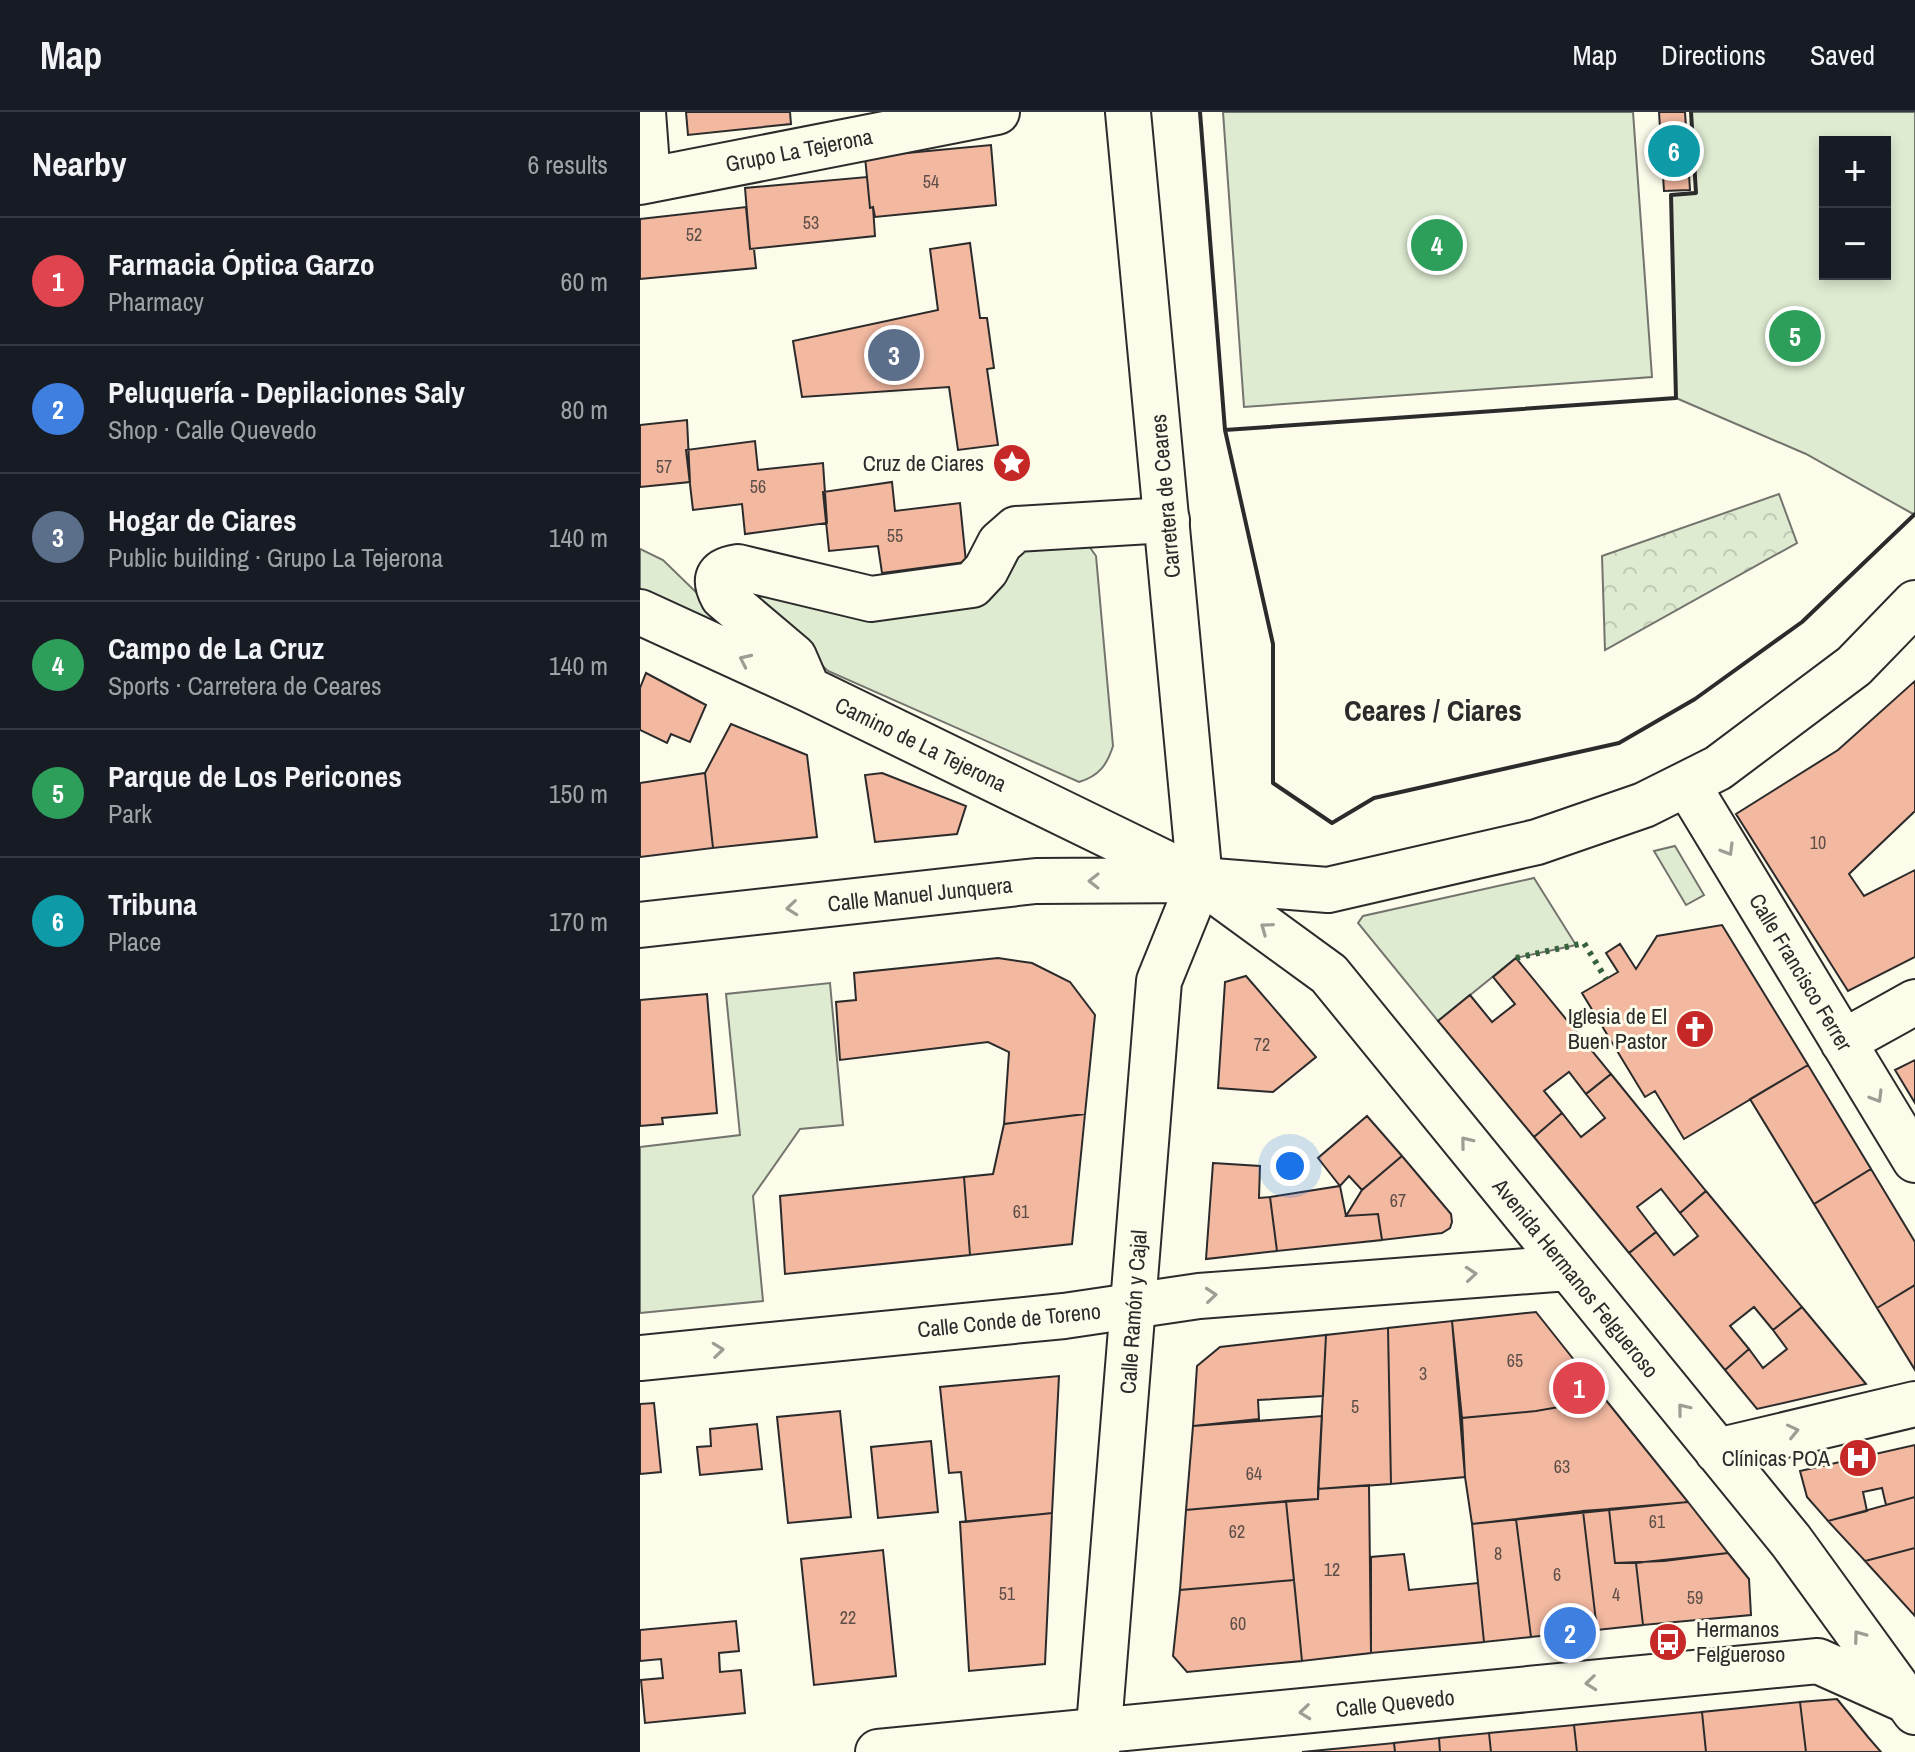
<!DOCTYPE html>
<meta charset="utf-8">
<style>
body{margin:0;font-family:"Archivo Narrow",sans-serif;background:#20242c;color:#f1f3f6}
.controls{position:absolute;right:24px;top:24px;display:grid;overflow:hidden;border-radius:0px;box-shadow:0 4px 12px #0003}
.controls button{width:72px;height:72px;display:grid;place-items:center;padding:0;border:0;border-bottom:2px solid #363941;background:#171b24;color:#f1f3f6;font:40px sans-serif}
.you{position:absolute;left:650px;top:1054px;width:28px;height:28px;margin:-20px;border:6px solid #fff;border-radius:50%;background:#1a73e8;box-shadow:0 0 0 12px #1a73e833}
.badge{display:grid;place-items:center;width:52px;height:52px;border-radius:50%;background:#0b8043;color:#fff;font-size:26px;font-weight:700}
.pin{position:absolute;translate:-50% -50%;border:4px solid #fff;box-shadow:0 2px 8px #0006}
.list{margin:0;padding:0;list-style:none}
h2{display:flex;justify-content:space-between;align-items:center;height:104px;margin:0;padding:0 32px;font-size:34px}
h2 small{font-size:26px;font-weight:400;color:#9ea1a6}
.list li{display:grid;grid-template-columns:52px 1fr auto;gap:24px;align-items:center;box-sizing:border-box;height:128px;padding:0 32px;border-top:2px solid #363941}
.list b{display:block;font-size:30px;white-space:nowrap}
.list p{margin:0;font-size:26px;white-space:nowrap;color:#9ea1a6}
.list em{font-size:26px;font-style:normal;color:#9ea1a6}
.map{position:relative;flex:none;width:1275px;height:1640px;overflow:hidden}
header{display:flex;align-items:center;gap:48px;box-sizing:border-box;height:112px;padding:0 40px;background:#171b24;border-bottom:2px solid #363941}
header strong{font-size:38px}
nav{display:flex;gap:44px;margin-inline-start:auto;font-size:28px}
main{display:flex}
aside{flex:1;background:#171b24}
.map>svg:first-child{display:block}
</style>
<header>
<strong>Map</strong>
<nav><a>Map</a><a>Directions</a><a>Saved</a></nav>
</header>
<main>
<aside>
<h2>Nearby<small>6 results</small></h2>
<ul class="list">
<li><span class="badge" style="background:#e0444e">1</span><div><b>Farmacia Óptica Garzo</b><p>Pharmacy</p></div><em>60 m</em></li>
<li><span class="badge" style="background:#3f7fe0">2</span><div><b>Peluquería - Depilaciones Saly</b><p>Shop · Calle Quevedo</p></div><em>80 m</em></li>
<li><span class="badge" style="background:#5c6f8a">3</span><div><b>Hogar de Ciares</b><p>Public building · Grupo La Tejerona</p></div><em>140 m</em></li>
<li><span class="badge" style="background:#2e9e5b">4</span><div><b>Campo de La Cruz</b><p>Sports · Carretera de Ceares</p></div><em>140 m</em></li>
<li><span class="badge" style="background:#2e9e5b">5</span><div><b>Parque de Los Pericones</b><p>Park</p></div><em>150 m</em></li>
<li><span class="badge" style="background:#0f9aa8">6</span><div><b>Tribuna</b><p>Place</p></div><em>170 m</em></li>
</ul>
</aside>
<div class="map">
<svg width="1275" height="1640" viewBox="0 0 1275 1640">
<defs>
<pattern id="forest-crowns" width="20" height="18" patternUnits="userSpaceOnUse" patternTransform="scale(2)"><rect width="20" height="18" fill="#deebd1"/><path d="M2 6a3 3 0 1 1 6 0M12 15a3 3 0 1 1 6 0" fill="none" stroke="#bfcab4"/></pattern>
</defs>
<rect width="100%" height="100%" fill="#fdfbea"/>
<path fill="#deebd1" stroke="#74746e" stroke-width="2" fill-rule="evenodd" d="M 583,0 L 993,0 L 1012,265 L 604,295 Z
M 1051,0 L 1275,0 L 1275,403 L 1166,342 L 1036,286 L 1031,83 L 1056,80 ZM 1185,30 L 1245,30 L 1245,162 L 1185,162 Z
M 446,430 L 456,444 L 473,634 C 467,653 459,664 439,670 L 188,559 L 105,482 L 110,468 L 340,489 L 359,476 L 377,444 L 388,436 Z
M 0,437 L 23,448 L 99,522 L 0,484 Z
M 1035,734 L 1064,783 L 1046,793 L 1014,739 Z
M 894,766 L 936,833 L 876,846 L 798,909 L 718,811 L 723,804 Z
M 190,871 L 203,1013 L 160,1017 L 113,1084 L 123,1189 L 0,1201 L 0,1035 L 100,1023 L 86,882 Z"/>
<path fill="url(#forest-crowns)" stroke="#74746e" stroke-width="2" d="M 1139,382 L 1157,431 L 965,538 L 962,444 Z"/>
<path fill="#f2b8a0" stroke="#2b2b2b" stroke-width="2" d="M 46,0 L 150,0 L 151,12 L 48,23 Z
M 1019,0 L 1045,0 L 1050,78 L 1024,79 Z
M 351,33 L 356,93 L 235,105 L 233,95 L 230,96 L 225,45 Z
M 227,65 L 230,96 L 233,95 L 235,124 L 110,137 L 105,76 Z
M 106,95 L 110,137 L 114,137 L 116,156 L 0,167 L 0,107 Z
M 330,131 L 340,206 L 347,206 L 354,256 L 347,257 L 358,333 L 318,338 L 309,275 L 162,285 L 153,229 L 298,198 L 290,137 Z
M 47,308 L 50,370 L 0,375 L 0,313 Z
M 115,329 L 118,358 L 183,351 L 187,411 L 105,422 L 102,392 L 53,398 L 46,338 Z
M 252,370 L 255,399 L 320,391 L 326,450 L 242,461 L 238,434 L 189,439 L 183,380 Z
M 6,561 L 66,593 L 50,630 L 31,622 L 27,631 L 0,618 L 0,576 Z
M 1275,569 L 1275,699 L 1209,762 L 1224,784 L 1275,758 L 1275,845 L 1208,879 L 1096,702 L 1198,638 Z
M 91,612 L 167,643 L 177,725 L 73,736 L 65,661 Z
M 65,661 L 73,736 L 0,745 L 0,671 Z
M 242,661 L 326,694 L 317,722 L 235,730 L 225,663 Z
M 1082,813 L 1168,953 L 1044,1027 L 1015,979 L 1005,985 L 942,881 L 978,860 L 966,841 L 980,832 L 996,857 L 1017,824 Z
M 358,846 L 392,851 L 430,870 L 455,903 L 445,1002 L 364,1012 L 369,940 L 348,930 L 200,948 L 196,890 L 216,888 L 214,861 Z
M 876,846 L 971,962 L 946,982 L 929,960 L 904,979 L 922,1001 L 894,1025 L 798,909 L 830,883 L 852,910 L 875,892 L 853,865 Z
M 606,864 L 676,945 L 633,980 L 578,976 L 585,870 Z
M 67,882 L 77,1001 L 22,1006 L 23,1012 L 0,1014 L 0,888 Z
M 1275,948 L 1275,991 L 1255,958 Z
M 1168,953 L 1231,1057 L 1174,1092 L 1110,987 Z
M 971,962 L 1066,1079 L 1040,1101 L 1021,1077 L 997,1095 L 1016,1120 L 989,1141 L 894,1025 L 922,1001 L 941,1025 L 965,1006 L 946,982 Z
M 445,1002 L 432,1132 L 330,1143 L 324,1065 L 353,1062 L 364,1012 Z
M 727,1004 L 762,1044 L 722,1078 L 709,1064 L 700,1074 L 678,1046 Z
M 762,1044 L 811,1102 L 812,1110 L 810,1116 L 802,1121 L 742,1128 L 738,1102 L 706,1104 L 722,1078 Z
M 573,1051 L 620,1054 L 619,1086 L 630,1085 L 637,1139 L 566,1147 Z
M 1231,1057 L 1275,1130 L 1275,1173 L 1237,1196 L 1174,1092 Z
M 324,1065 L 330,1143 L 145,1162 L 140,1084 Z
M 700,1074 L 706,1104 L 738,1102 L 742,1128 L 637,1139 L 630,1085 Z
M 1066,1079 L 1162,1195 L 1133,1218 L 1114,1195 L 1090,1214 L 1109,1237 L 1085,1258 L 989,1141 L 1016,1120 L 1034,1143 L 1058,1124 L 1040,1101 Z
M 1275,1173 L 1275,1258 L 1237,1196 Z
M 1162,1195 L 1226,1272 L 1117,1297 L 1085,1258 L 1109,1237 L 1123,1256 L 1147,1237 L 1133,1218 Z
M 896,1200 L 965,1287 L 896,1299 L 822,1306 L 812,1209 Z
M 812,1209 L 825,1365 L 751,1372 L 748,1216 Z
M 748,1216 L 751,1372 L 678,1377 L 686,1223 Z
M 686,1223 L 683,1284 L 618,1288 L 619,1307 L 553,1314 L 557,1254 L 580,1235 Z
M 419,1264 L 412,1401 L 326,1410 L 321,1360 L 309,1361 L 300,1275 Z
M 965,1287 L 1048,1390 L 832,1412 L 825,1365 L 822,1306 L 896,1299 Z
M 14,1291 L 21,1360 L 0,1362 L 0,1292 Z
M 200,1299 L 211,1405 L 148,1411 L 137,1305 Z
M 682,1304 L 678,1387 L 546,1398 L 553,1314 Z
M 117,1312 L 122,1357 L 60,1363 L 57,1335 L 71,1334 L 70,1317 Z
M 291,1329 L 298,1400 L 238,1406 L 231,1335 Z
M 1275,1333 L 1275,1385 L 1246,1393 L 1242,1376 L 1223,1380 L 1227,1399 L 1188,1409 L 1167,1385 L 1160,1359 Z
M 729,1373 L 731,1541 L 662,1549 L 646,1389 L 678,1387 L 678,1377 Z
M 1275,1385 L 1275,1436 L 1225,1449 L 1188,1409 Z
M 646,1389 L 654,1468 L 540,1478 L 546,1398 Z
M 1048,1390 L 1088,1441 L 1024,1449 L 975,1451 L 969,1397 Z
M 969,1397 L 975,1451 L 996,1451 L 1003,1513 L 957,1518 L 943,1399 Z
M 943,1399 L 957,1518 L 891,1525 L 876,1407 Z
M 412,1401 L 405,1552 L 329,1559 L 320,1410 Z
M 876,1407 L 891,1525 L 844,1530 L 832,1412 Z
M 1275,1436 L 1275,1504 L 1225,1449 Z
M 243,1438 L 256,1564 L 174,1573 L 161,1447 Z
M 1088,1441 L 1109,1467 L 1111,1503 L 1003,1513 L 996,1451 Z
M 764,1442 L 769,1478 L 838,1471 L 844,1530 L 731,1541 L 731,1445 Z
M 654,1468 L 662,1549 L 547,1560 L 533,1544 L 540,1478 Z
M 96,1509 L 99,1539 L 79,1541 L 80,1560 L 101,1558 L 105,1601 L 5,1611 L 1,1568 L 23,1566 L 21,1547 L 0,1549 L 0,1518 Z
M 1197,1587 L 1228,1625 L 1241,1640 L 1166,1640 L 1160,1590 Z
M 1160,1590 L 1166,1640 L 1066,1640 L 1062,1600 Z
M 1062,1600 L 1066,1640 L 937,1640 L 934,1613 Z
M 934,1613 L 937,1640 L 851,1640 L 849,1621 Z
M 849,1621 L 851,1640 L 800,1640 L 799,1626 Z
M 799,1626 L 800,1640 L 755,1640 L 754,1631 Z
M 754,1631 L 755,1640 L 662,1640 Z"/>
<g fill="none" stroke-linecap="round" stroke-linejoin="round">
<g stroke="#2b2b2b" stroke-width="48">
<path id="minor" d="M 3,0 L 8,68
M 0,70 L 357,0
M 0,500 L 168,577 L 560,768 L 689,862 L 1151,1429 L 1275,1600
M 167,575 L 154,545 L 83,485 C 73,467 77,458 98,455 L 231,487 L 332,473 L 346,458 L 360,431 L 376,417 L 527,408
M 1047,672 L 1275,1048
M 0,813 L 396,769 L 560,768 L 688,778 L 897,730 L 1004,693 L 1078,656 L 1214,554 L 1275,491
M 1203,930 L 1275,890
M 0,1246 L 424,1204 L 559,1184 L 928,1156
M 1077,1339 L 1275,1292
M 238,1640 L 1178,1549 L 1263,1587"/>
</g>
<g stroke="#2b2b2b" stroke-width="48">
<path id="major" d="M 457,1640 L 519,869 L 560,768 L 488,0"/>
</g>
<use href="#minor" stroke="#fdfbea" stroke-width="44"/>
<use href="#major" stroke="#fdfbea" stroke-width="44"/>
<path stroke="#34623c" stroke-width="6" stroke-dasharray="4 6" stroke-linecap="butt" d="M 876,846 L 944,831 L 966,867"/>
<path stroke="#2b2b2b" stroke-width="4" d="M 560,0 L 585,318 L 633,532 L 633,671 L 692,711 L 734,686 L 979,631 L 1055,587 L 1162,510 L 1275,402
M 585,318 L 1036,286 L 1031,83 L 1056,81 L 1051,0"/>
</g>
<defs><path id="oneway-chevron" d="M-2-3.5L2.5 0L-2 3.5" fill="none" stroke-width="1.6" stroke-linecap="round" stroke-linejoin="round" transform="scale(2)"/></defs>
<g stroke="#9e9d94">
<use href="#oneway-chevron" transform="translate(105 548) rotate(-155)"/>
<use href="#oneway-chevron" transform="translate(1088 738) rotate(59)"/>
<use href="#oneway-chevron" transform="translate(454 769) rotate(180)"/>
<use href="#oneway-chevron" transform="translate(152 796) rotate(174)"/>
<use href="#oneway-chevron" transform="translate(626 816) rotate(-144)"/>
<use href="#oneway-chevron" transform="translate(1237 985) rotate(59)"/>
<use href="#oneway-chevron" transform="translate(826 1030) rotate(-129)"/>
<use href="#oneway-chevron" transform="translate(831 1162) rotate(-5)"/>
<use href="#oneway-chevron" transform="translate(571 1183) rotate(-5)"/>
<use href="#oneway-chevron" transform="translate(78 1238) rotate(-6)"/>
<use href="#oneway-chevron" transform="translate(1043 1297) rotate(-129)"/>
<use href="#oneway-chevron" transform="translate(1153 1319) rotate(-13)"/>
<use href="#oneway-chevron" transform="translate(1219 1524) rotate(-126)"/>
<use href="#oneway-chevron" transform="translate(951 1571) rotate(174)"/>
<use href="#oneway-chevron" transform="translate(665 1600) rotate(174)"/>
</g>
<defs>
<g id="sight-disc" transform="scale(2)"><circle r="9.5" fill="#c62828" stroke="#fdfbea"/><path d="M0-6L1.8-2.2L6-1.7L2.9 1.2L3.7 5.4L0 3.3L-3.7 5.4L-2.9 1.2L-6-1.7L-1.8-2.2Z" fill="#fff"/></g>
<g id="church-disc" transform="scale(2)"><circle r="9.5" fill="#c62828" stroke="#fdfbea"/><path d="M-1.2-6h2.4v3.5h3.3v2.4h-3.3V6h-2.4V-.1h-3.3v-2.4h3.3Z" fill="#fff"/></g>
<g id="hospital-disc" transform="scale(2)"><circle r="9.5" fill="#c62828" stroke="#fdfbea"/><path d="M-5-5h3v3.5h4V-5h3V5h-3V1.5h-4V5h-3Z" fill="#fff"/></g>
<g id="bus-disc" transform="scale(2)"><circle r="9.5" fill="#c62828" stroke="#fdfbea"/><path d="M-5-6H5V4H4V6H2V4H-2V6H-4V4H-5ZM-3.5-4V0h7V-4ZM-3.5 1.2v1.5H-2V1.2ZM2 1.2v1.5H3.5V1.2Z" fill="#fff"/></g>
</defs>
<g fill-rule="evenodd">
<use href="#sight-disc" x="372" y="351"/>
<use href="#church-disc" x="1055" y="917"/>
<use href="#hospital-disc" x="1218" y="1346"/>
<use href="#bus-disc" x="1028" y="1530"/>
</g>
<g text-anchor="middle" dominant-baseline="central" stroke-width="6" stroke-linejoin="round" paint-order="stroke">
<g font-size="18" fill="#5d4e48">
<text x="291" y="69">54</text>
<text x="171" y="110">53</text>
<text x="54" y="122">52</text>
<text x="24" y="354">57</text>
<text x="118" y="374">56</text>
<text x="255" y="423">55</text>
<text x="1178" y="730">10</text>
<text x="622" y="932">72</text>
<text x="758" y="1088">67</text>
<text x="381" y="1099">61</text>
<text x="875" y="1248">65</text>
<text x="783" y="1261">3</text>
<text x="715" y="1294">5</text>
<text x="922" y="1354">63</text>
<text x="614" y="1361">64</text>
<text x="1017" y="1409">61</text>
<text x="597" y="1419">62</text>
<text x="858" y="1441">8</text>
<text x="692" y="1457">12</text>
<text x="917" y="1462">6</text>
<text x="367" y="1481">51</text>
<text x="976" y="1482">4</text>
<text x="1055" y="1485">59</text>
<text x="208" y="1505">22</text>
<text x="598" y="1511">60</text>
</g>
<g font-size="22" fill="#2b2b2b" stroke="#fdfbea">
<text transform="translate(159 38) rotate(-11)">Grupo La Tejerona</text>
<text transform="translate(525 384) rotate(-95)">Carretera de Ceares</text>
<text transform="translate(281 632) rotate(26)">Camino de La Tejerona</text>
<text transform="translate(280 782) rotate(-6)">Calle Manuel Junquera</text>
<text transform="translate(1161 860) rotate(59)">Calle Francisco Ferrer</text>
<text transform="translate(936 1166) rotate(51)">Avenida Hermanos Felgueroso</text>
<text transform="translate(493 1200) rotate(-86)">Calle Ramón y Cajal</text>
<text transform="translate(369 1208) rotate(-6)">Calle Conde de Toreno</text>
<text transform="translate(755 1591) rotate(-6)">Calle Quevedo</text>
</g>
<g font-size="22" fill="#2b2b2b" stroke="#fdfbea" text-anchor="end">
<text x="344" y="351">Cruz de Ciares</text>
<text x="1027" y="904">Iglesia de El<tspan x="1027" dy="25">Buen Pastor</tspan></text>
<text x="1190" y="1346">Clínicas POA</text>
<text x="1056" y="1517" text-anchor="start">Hermanos<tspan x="1056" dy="25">Felgueroso</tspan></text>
</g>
<g font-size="30" font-weight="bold" fill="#2b2b2b" stroke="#fdfbea">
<text x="793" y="598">Ceares / Ciares</text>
</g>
</g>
</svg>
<div class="controls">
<button>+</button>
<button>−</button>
</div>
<div class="you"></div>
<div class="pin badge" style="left:939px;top:1276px;background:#e0444e">1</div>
<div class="pin badge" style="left:930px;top:1521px;background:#3f7fe0">2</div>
<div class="pin badge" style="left:254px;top:243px;background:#5c6f8a">3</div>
<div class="pin badge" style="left:797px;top:133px;background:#2e9e5b">4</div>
<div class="pin badge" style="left:1155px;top:224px;background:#2e9e5b">5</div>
<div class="pin badge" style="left:1034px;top:39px;background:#0f9aa8">6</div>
</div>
</main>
